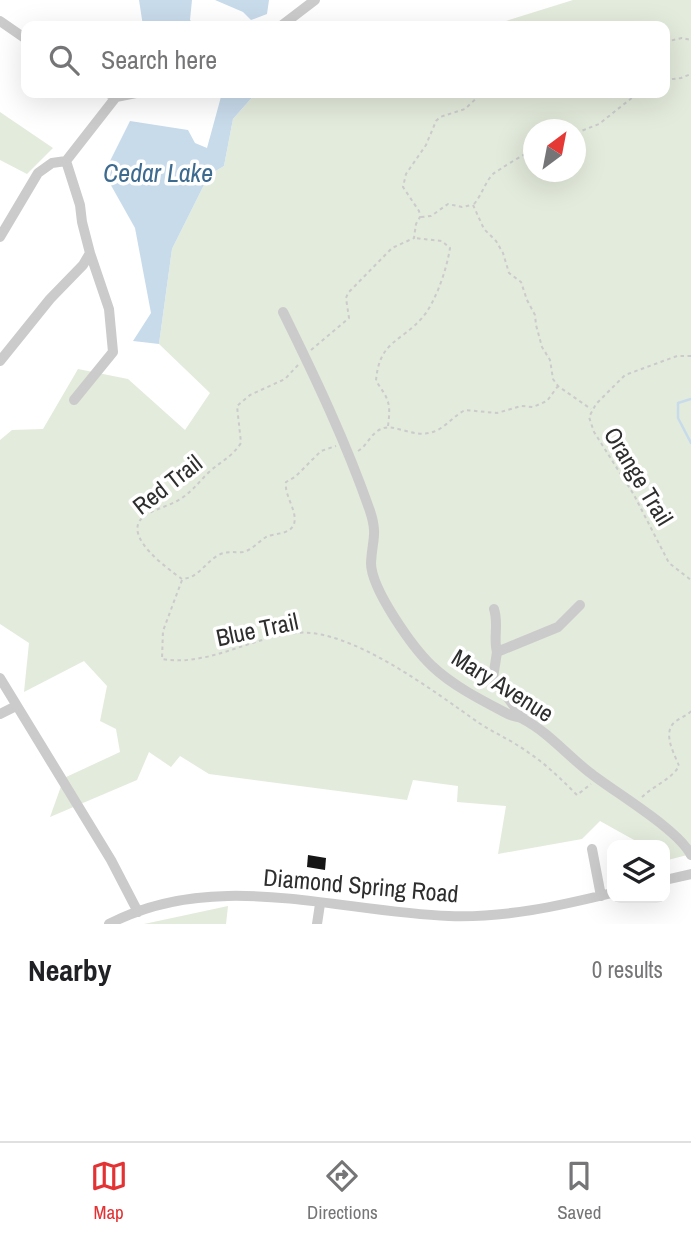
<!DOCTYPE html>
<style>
body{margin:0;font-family:"Archivo Narrow",sans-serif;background:#f6f6f6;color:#202124}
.controls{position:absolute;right:21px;bottom:21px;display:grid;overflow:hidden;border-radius:14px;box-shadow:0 7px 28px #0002}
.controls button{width:63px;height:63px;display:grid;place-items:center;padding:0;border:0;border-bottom:2px solid #e0e0e0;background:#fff;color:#202124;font:35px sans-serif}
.compass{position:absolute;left:523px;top:119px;width:63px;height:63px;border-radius:50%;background:#fff;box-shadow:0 7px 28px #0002;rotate:32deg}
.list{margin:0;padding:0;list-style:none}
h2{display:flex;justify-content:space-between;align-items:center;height:91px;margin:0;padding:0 28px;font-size:30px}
h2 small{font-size:23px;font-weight:400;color:#757577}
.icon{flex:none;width:38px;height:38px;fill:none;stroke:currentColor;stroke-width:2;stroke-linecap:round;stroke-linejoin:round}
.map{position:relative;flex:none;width:691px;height:924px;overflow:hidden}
.search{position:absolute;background:#fff;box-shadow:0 7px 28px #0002;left:21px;right:21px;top:21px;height:77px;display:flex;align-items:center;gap:18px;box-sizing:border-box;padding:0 24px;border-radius:14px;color:#757577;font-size:26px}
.sheet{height:217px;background:#fff}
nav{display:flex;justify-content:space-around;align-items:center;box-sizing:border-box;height:98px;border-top:2px solid #e0e0e0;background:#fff;font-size:19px;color:#757577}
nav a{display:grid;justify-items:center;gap:4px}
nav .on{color:#e33234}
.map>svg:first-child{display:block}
</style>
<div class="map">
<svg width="691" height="924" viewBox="0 0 691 924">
<rect width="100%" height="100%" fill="#fff"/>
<path fill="#e3ebdc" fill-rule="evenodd" d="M 573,0 L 691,0 L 691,854 L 668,860 L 665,858 L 665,845 L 643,845 L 600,821 L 582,839 L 498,854 L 506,806 L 457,802 L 458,786 L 413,780 L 407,800 L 209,774 L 180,756 L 171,767 L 149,752 L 137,780 L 50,817 L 64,778 L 120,752 L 116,729 L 100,721 L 107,686 L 84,661 L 24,692 L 29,643 L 0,624 L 0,440 L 12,430 L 43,429 L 78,369 L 128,379 L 185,430 L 210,393 L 159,344 L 172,249 L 209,175 L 224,166 L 233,119 L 256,93 L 665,93 L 665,26 L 490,26 ZM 534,130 L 576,130 L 576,172 L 534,172 Z
M 0,112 L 53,148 L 27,174 L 0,160 Z
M 228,906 L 226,924 L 144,924 Z"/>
<path fill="#c8dbeb" d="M 139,0 L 192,0 L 190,20 L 196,26 L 143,26 Z
M 215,0 L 269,0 L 267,14 L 251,20 L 243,12 Z
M 222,93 L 256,93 L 233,119 L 224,166 L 209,175 L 172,249 L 159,344 L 133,341 L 151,313 L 135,228 L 108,180 L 110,161 L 130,121 L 188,130 L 195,143 L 207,148 Z"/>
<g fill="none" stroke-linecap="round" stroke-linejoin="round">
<path stroke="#c8dbeb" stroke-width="2.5" d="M 691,399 L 678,403 L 678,418 L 691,443"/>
</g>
<path fill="#151515" d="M 308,855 L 326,858 L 325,870 L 307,867 Z"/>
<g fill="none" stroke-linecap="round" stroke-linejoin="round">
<path stroke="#cbcbcb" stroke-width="2" stroke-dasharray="3.5 3.5" stroke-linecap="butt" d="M 665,42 L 682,38 L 691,40
M 665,80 L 681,78 L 691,74
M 576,133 L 599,124 L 638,93
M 474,204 C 482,195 485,182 493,174 C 500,169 525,153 534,150
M 473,205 L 484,229 L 496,241 L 503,253 L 509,273 L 521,282 L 527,300 L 535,315 L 536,325 L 542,347 L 550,360 L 553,379 L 558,386 L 591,409
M 421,217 L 431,216 L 448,204 L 462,207 L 472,205
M 311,350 L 349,318 L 346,298 L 348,293 L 392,248 L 414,238 L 416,224 L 420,217 L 419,211 L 403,187 L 406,174 L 426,145 L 436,121 L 440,117 L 465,109 L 482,93
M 691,356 L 677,356 L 625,375 L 596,404 L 589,417 L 594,432 L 634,495 L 669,563 L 691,580
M 298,365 L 285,379 L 250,395 L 237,406 L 241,443 C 232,457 220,462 209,472 C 198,483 190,494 177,501 C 166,507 151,510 142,518 C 123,537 168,569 182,579 C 198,578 204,564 217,556 C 226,550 234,553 243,552 C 252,550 258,542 266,537 C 274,533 290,535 294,524 C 298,511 284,496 286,482 L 295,477 L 321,451 L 336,446
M 388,426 C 391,403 389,400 376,381 C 379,341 401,342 422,318 C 436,302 447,268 450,248 L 442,241 L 414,238
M 358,451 C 367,446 371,433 381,429 C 393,423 412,437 429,433 C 444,430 452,417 465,410 L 497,413 L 521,406 L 533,407 L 547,401 L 558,386
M 182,580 L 163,631 L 162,659 C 208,667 251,637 296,633 C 350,627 436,693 479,723 C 496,734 513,741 529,753 C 547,765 562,780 577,795 L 591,784
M 642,797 C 653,786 672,779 679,766 C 675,755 664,737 672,725 C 676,719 686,717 691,711"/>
<path stroke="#cbcbcb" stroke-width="10" d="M 0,21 L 26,39
M 281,26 L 315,0
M 108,93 L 116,97 L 136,93
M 0,237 L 38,173 L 52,163 L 66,161 L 116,97
M 283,312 C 315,377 346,442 370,511 C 378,535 372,540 371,563 C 371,589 413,648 432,666 C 453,686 483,701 508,714 C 513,717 519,716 523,719 C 548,732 567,755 589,772 C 614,792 678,829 691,855
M 0,361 L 50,299 L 83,265 L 90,253 L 82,222 L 80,205 L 66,161
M 74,400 L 113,352 L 109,309 L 90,253
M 494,609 C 499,624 493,638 497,652
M 0,678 L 111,860 L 138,912
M 0,714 L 16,706
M 523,718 L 493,678 L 497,652 L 558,627 L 580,605
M 592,849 L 601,896
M 665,880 L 691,874
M 109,924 C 215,868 337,912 449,916 C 505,918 559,906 612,893
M 317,924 L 320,904"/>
</g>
<g text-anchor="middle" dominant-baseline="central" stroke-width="7" stroke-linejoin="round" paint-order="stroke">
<g font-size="24" fill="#2e2e2e" stroke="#fff">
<text transform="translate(639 476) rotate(59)">Orange Trail</text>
<text transform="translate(167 484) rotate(-38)">Red Trail</text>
<text transform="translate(257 629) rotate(-12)">Blue Trail</text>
<text transform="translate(503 685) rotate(32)">Mary Avenue</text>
<text transform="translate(361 885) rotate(5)">Diamond Spring Road</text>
</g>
<g font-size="26" font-style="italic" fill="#3d6a8f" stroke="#fff">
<text x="158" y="172">Cedar Lake</text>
</g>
</g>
</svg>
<div class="controls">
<button><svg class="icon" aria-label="layers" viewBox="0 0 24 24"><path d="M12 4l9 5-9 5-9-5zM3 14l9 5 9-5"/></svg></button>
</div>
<svg class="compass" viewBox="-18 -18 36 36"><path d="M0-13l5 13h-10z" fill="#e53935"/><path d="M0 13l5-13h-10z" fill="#757577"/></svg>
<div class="search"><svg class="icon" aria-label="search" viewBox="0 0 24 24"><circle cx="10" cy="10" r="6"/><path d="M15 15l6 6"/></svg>Search here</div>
</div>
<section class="sheet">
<h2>Nearby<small>0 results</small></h2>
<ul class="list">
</ul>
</section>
<nav>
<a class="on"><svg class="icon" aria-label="map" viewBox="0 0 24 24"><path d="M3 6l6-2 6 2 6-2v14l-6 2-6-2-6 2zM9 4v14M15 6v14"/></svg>Map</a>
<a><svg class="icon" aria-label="directions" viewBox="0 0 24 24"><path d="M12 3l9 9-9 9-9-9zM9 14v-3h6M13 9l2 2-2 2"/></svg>Directions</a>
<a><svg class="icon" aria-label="saved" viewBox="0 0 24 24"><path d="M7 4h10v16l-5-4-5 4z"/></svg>Saved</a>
</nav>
